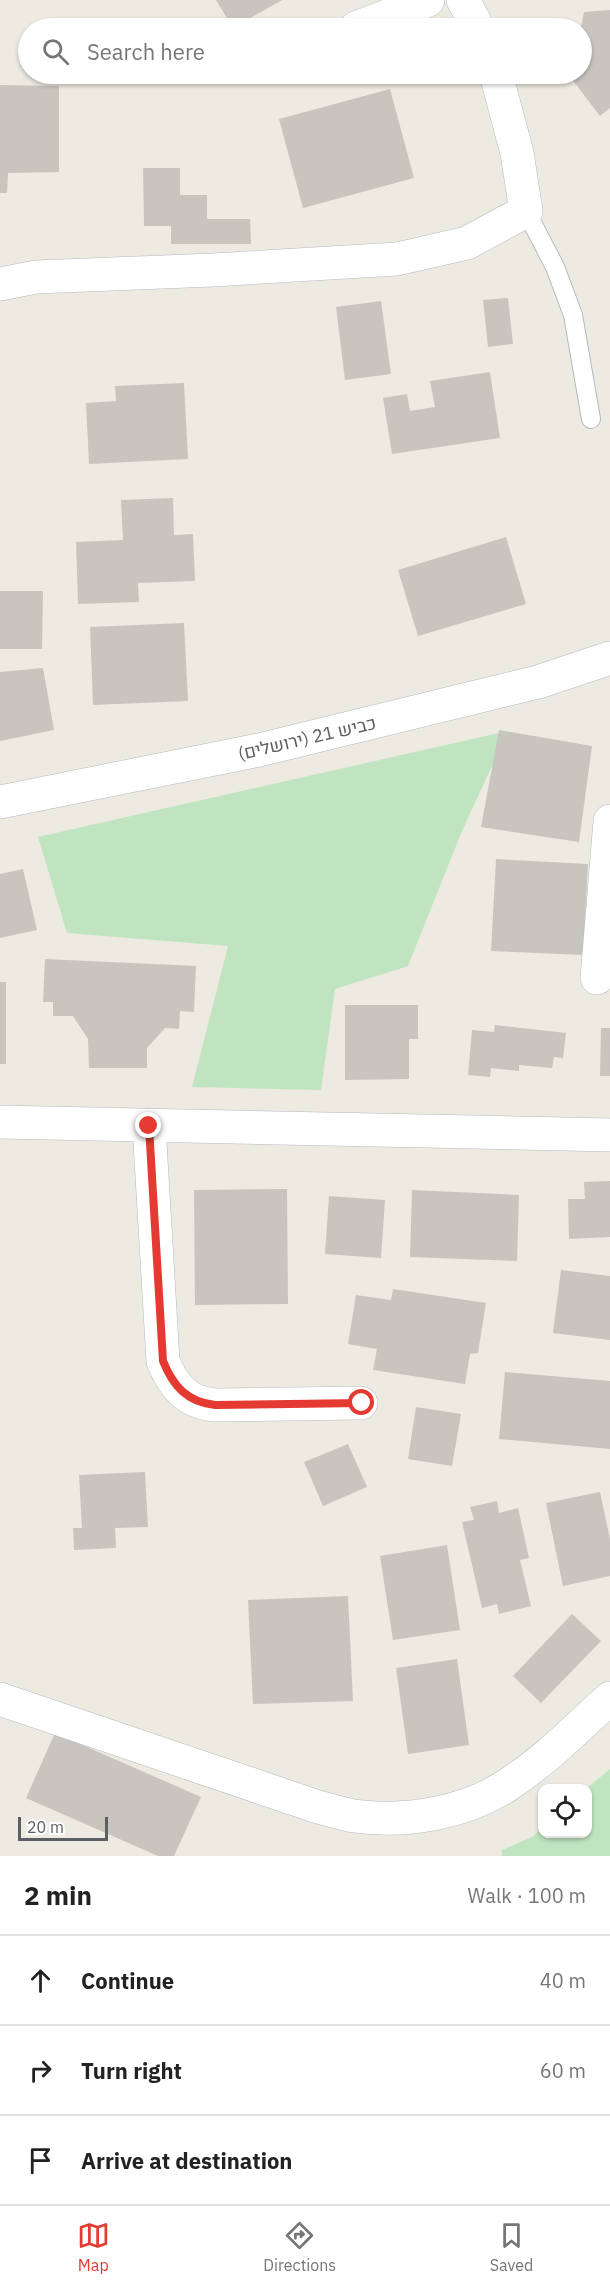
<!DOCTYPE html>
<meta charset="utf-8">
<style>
body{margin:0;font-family:"IBM Plex Sans",Heebo,sans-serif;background:#f6f6f6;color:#222}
.controls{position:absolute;right:18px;bottom:18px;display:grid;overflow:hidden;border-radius:12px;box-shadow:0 2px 4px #0004}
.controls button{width:54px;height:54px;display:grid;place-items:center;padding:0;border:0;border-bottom:2px solid #e0e0e0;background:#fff;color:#222;font:30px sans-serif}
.scale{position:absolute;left:18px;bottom:15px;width:90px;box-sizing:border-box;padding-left:6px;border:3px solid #5b5e63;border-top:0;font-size:16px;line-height:21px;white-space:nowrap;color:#5b5e63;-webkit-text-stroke:4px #fff;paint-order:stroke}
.stop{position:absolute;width:18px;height:18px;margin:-14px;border:4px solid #e43a31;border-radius:50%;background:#fff}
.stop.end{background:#e43a31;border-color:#fff;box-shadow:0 2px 6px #0008}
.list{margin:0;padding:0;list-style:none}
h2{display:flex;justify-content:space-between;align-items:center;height:78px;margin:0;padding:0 24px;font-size:26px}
h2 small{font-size:20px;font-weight:400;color:#767676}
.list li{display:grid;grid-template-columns:39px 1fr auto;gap:18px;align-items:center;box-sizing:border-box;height:90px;padding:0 24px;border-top:2px solid #e0e0e0}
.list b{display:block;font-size:22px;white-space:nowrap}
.list em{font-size:20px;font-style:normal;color:#767676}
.icon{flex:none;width:33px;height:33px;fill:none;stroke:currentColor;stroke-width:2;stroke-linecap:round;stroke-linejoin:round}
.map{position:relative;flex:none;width:610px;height:1856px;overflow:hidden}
.search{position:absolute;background:#fff;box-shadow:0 2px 4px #0004;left:18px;right:18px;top:18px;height:66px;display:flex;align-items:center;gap:15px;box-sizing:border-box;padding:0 21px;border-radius:33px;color:#767676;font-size:22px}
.sheet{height:348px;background:#fff}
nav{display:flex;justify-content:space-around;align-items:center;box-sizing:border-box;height:84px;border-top:2px solid #e0e0e0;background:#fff;font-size:16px;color:#767676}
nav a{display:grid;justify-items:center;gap:3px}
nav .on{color:#e43a31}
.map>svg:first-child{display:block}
</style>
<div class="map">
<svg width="610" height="1856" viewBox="0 0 610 1856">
<rect width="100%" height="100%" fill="#edeae2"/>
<path fill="#c0e4bf" d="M 508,731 L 462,831 L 408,966 L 335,989 L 321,1090 L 192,1087 L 228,946 L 67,933 L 38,837 Z
M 610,1769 L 610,1856 L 502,1856 L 502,1850 L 532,1837 L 542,1828 L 542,1834 L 588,1834 L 587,1788 Z"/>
<path fill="#c8c5bf" d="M 216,0 L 282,0 L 233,28 Z
M 610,10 L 610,108 L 600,116 L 568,74 L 582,74 L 581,28 L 584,12 Z
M 0,85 L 59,86 L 59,172 L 8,173 L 7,193 L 0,193 Z
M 390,89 L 414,178 L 303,208 L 279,119 Z
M 143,168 L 180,168 L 180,195 L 207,195 L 207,219 L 250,219 L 251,244 L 171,244 L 171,226 L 144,226 Z
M 508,298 L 513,344 L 488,347 L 483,300 Z
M 381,301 L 391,374 L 345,380 L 336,307 Z
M 490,372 L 500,438 L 392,454 L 383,398 L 407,394 L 410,411 L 435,407 L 430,381 Z
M 184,383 L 188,459 L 89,464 L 86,403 L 116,401 L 115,386 Z
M 173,498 L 174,535 L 193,534 L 195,581 L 138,583 L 139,602 L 78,604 L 76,542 L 123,540 L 121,500 Z
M 506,537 L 526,604 L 418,636 L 398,570 Z
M 0,591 L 43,591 L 42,649 L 0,649 Z
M 184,623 L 188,701 L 93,705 L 90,627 Z
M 43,668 L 54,730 L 0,741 L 0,672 Z
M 499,730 L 592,746 L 579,842 L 481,827 Z
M 496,859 L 588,864 L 583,955 L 491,951 Z
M 23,869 L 37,930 L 0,938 L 0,874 Z
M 45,959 L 196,966 L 194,1012 L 180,1011 L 179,1029 L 165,1028 L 147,1048 L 147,1068 L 89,1068 L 88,1039 L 73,1016 L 53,1016 L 53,1002 L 43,1002 Z
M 0,982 L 6,982 L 6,1064 L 0,1064 Z
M 345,1005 L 418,1005 L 418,1039 L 409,1039 L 409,1079 L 345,1080 Z
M 495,1025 L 566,1033 L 563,1058 L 554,1057 L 552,1068 L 519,1065 L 519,1071 L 491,1068 L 490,1077 L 468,1075 L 472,1030 L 494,1032 Z
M 601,1028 L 610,1028 L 610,1076 L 600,1076 Z
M 610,1181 L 610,1237 L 569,1239 L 568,1199 L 585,1199 L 584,1182 Z
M 287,1189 L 288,1304 L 195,1305 L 194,1190 Z
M 412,1190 L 519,1195 L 517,1261 L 410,1257 Z
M 329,1196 L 385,1200 L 381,1258 L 325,1254 Z
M 561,1270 L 610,1276 L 610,1340 L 553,1333 Z
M 393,1289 L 486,1303 L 478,1353 L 470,1354 L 465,1384 L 373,1370 L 377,1349 L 348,1344 L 356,1295 L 391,1300 Z
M 505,1372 L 610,1381 L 610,1449 L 499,1439 Z
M 416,1407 L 461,1414 L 452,1466 L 408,1459 Z
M 348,1444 L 367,1487 L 323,1506 L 304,1462 Z
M 145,1472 L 148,1527 L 115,1528 L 116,1548 L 74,1550 L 73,1528 L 82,1528 L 79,1475 Z
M 600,1492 L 610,1539 L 610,1576 L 563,1586 L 546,1503 Z
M 497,1501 L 499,1513 L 518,1508 L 529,1558 L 520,1560 L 531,1606 L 499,1614 L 497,1604 L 482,1608 L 462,1522 L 474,1520 L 470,1507 Z
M 447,1545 L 460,1630 L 393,1640 L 380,1556 Z
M 348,1596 L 353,1701 L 253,1704 L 248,1600 Z
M 572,1614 L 601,1641 L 541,1703 L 513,1676 Z
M 457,1659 L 469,1745 L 408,1754 L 396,1668 Z
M 55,1733 L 201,1797 L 174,1856 L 158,1856 L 26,1798 Z"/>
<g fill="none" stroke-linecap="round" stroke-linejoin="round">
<g stroke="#b5b8bc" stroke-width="20">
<path id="lane" d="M 526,211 L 555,267 L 573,315 L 591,419"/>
</g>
<g stroke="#b5b8bc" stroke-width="34">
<path id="street" d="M 463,0 L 478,28
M 356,28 L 428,0
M 0,284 L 36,277 L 213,270 L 397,259 L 467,243 L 526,211 L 517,153 L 496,74
M 597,978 L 610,821
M 0,1122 L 610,1135
M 149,1126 L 163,1361 C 173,1386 187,1403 215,1405 L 361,1403
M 0,1699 L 318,1807 C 330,1810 342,1814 354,1816 C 407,1823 468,1813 512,1782 C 548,1758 578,1727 610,1698"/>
</g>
<g stroke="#b4b7bc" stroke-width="34">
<path id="secondary" d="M 0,802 L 259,750 L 538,682 L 610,658"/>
</g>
<use href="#lane" stroke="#fff" stroke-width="18"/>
<use href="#street" stroke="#fff" stroke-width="33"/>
<use href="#secondary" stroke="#fff" stroke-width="33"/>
</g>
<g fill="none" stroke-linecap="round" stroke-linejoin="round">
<path stroke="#e43a31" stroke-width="8" d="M 149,1126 L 163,1361 C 173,1386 187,1402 215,1405 L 362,1403"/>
</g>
<g text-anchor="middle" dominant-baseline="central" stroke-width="6" stroke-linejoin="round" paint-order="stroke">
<g font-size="18" fill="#5b5e63" stroke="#fff">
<text transform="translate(307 738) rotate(-13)">כביש 21 (ירושלים)</text>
</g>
</g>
</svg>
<div class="controls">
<button><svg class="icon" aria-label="locate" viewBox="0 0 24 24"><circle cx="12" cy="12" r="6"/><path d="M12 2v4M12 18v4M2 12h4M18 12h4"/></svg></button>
</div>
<div class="scale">20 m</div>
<div class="stop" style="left:362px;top:1403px"></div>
<div class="stop end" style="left:149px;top:1126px"></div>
<div class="search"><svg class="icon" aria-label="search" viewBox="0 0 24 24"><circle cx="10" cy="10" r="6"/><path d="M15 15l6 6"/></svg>Search here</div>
</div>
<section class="sheet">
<h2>2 min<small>Walk · 100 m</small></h2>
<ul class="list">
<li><svg class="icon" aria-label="ahead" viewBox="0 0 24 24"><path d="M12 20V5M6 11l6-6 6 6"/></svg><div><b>Continue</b></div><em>40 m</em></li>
<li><svg class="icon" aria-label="right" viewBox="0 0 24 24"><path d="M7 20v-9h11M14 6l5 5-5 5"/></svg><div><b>Turn right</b></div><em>60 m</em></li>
<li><svg class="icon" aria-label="arrive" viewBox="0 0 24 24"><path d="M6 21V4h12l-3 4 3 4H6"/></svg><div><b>Arrive at destination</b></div></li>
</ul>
</section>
<nav>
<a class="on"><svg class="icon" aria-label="map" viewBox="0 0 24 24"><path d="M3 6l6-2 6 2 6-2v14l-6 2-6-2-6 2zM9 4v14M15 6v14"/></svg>Map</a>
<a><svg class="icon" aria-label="directions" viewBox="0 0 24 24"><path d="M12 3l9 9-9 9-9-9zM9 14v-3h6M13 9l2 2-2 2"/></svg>Directions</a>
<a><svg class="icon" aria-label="saved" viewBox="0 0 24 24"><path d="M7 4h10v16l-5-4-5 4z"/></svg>Saved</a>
</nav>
